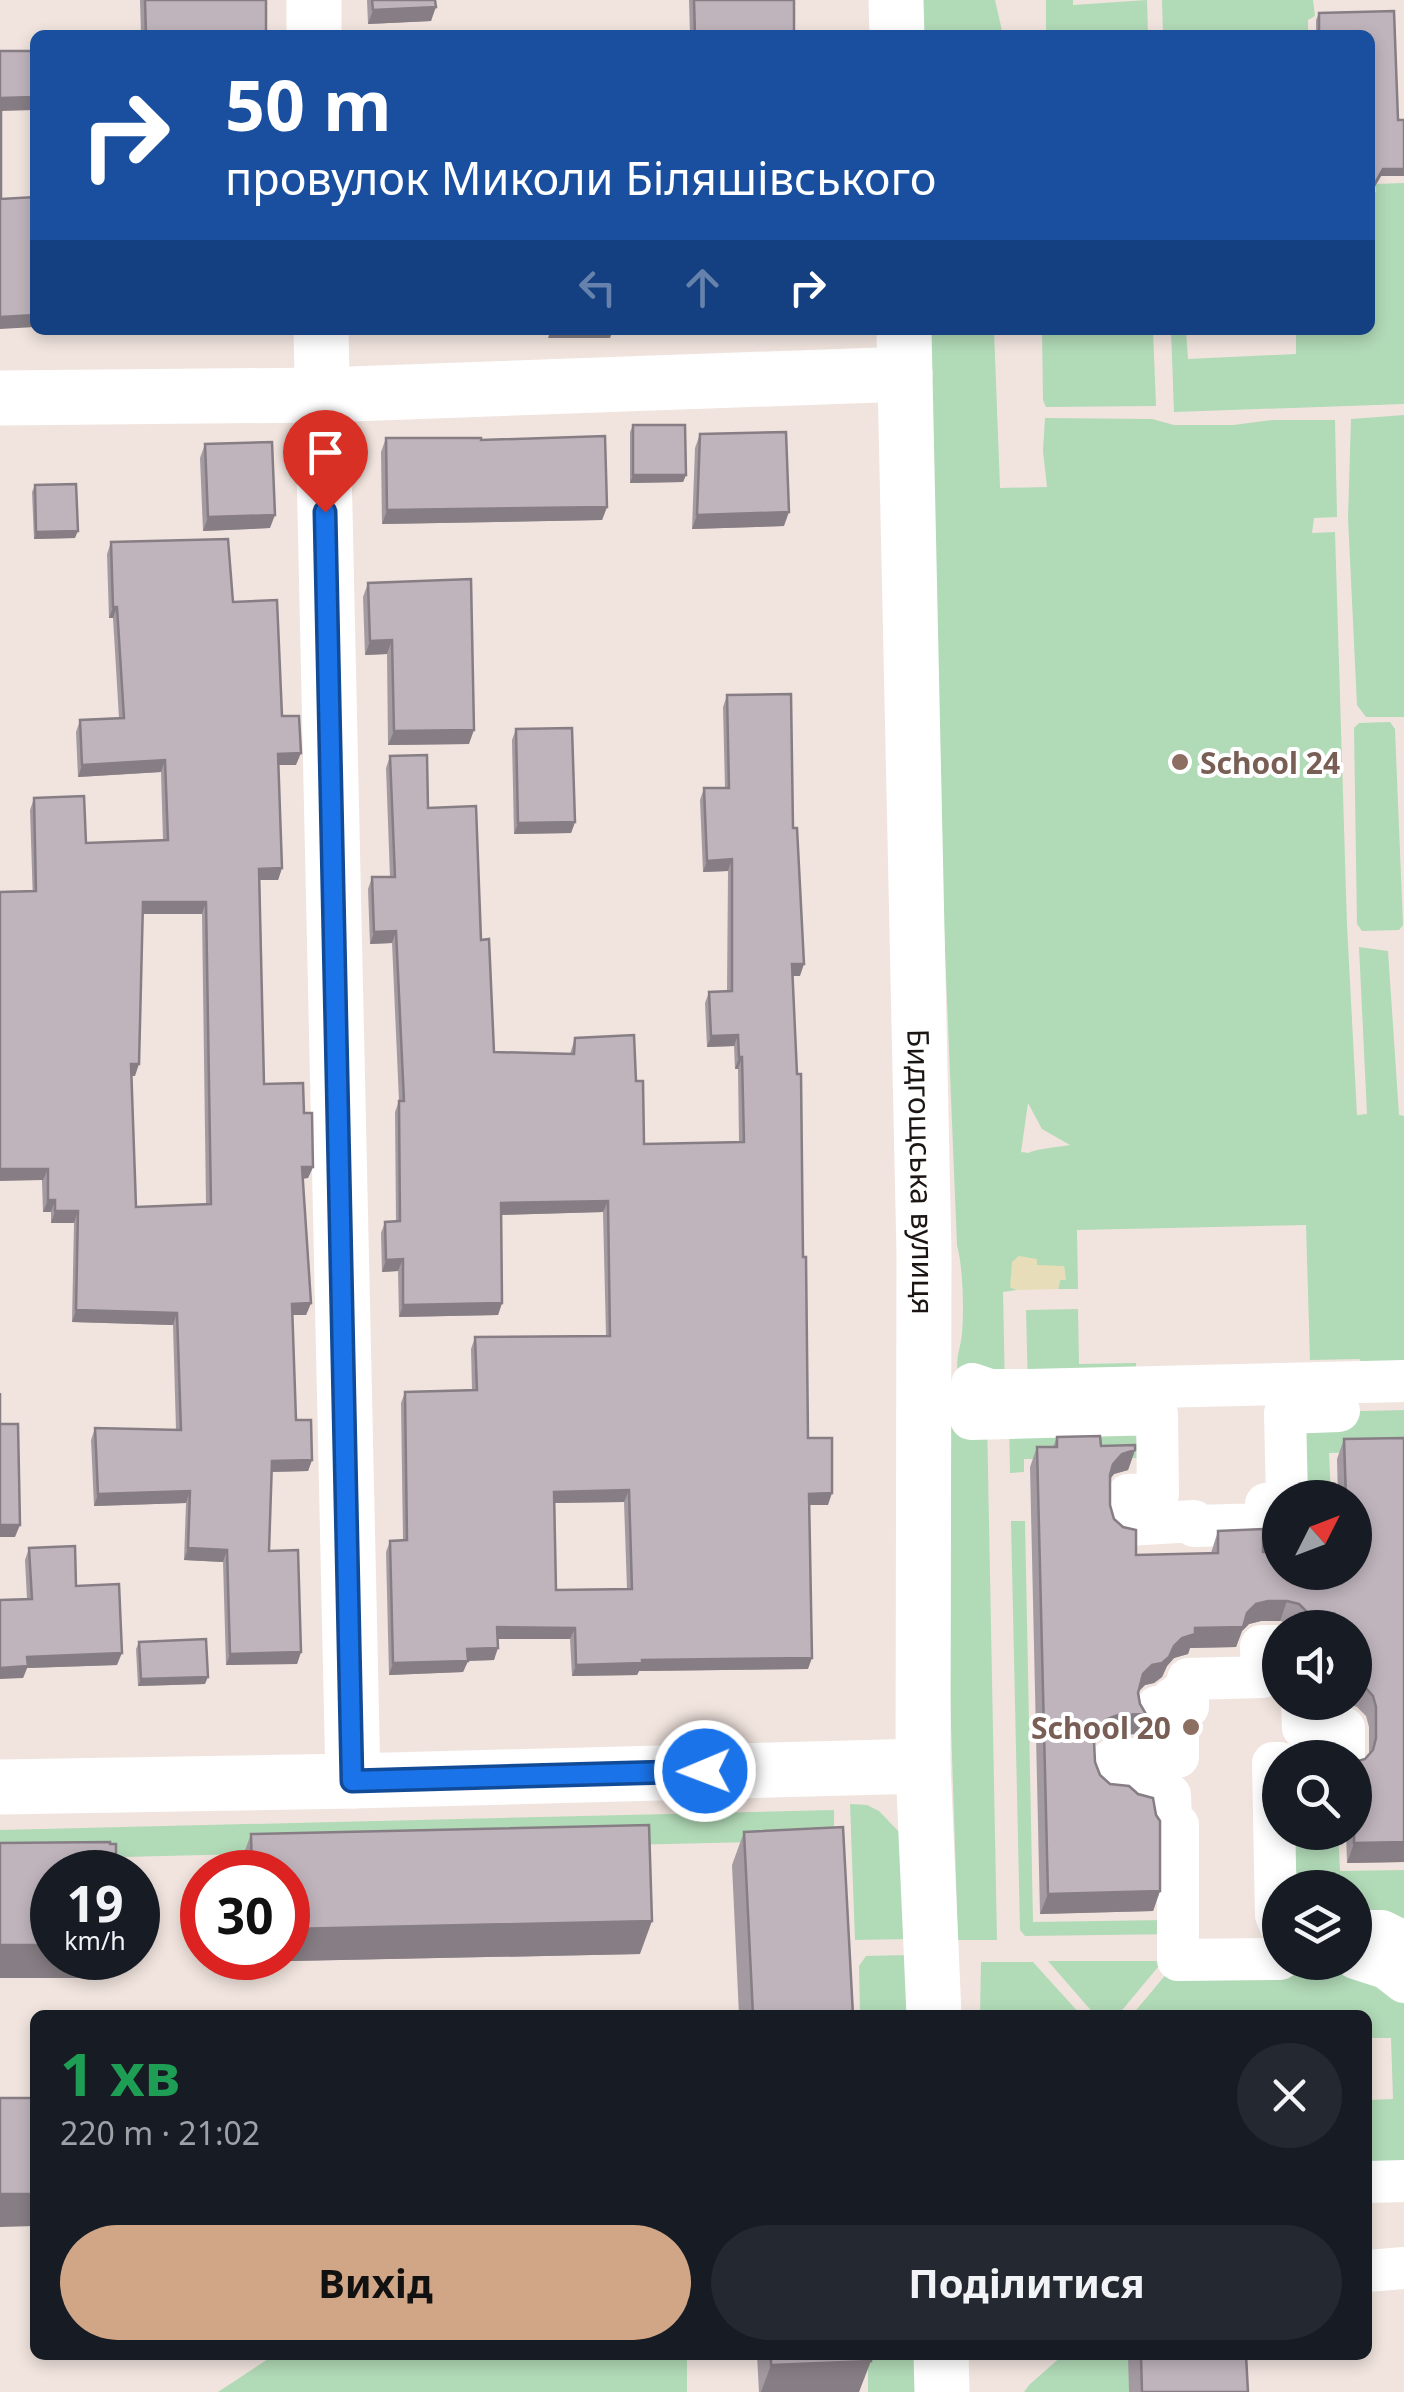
<!DOCTYPE html>
<html lang="uk">
<meta charset="utf-8">
<style>
:root{--surface:#171b24;--page:#242831;--text:#f1f3f6;--muted:#9ea1a6;--accent:#d0a687}
body{margin:0;font-family:"Noto Sans",sans-serif;background:var(--page);color:var(--text);height:100vh;display:flex;flex-direction:column;font-size:38px;white-space:nowrap}
*{box-sizing:border-box;margin:0}
p{font-size:32px;color:var(--muted)}
.icon{flex:none;width:55px;height:55px;fill:none;stroke:currentColor;stroke-width:2;stroke-linecap:round;stroke-linejoin:round}
.map{position:relative;flex:1;overflow:hidden}
.panel{position:absolute;left:30px;top:2010px;width:1342px;height:350px;display:flex;flex-direction:column;background:var(--surface);border-radius:15px;box-shadow:0 5px 15px #0003}
.panel>*{flex:none}
.banner{position:absolute;left:30px;top:30px;width:1345px;height:305px;border-radius:15px;box-shadow:0 5px 15px #0003;background:#1a4fa0;color:#fff;overflow:hidden}
.needle{width:65px;rotate:48deg}
.buttons{position:absolute;left:1262px;top:1480px;display:grid;gap:20px}
.buttons a{display:grid;place-items:center;width:110px;height:110px;border-radius:50%;background:var(--surface);box-shadow:0 5px 15px #0003;font-size:50px}
.speed{position:absolute;left:30px;top:1850px;display:flex;gap:20px;font-size:50px;font-weight:700;text-align:center}
.speed>*{display:grid;place-content:center;width:130px;height:130px;border-radius:50%;background:var(--surface);box-shadow:0 5px 15px #0003;line-height:1}
.speed small{font-size:25px;font-weight:400}
.speed .limit{border:15px solid #d22;background:#fff;color:#111}
.pin{position:absolute;display:grid;place-items:center;width:85px;height:85px;color:#fff;margin:-102px -42px;border-radius:50% 50% 50% 0;rotate:-45deg;box-shadow:0 0 10px #0007}
.pin .icon{rotate:45deg}
.me{position:absolute;width:110px;margin:-55px;rotate:269deg;stroke-linejoin:round;filter:drop-shadow(0 0 8px #0008)}
.turn{display:flex;align-items:center;gap:35px;height:210px;padding:0 30px;font-size:45px}
.turn .icon{width:130px;height:130px;stroke-width:2.5}
.turn b{display:block;font-size:70px;line-height:85px}
.lanes{display:flex;align-items:center;height:95px;padding:0 30px;background:#0003;justify-content:center;gap:50px;direction:ltr}
.lanes .off{opacity:.35}
.round{display:grid;place-items:center;flex:none;width:105px;height:105px;border-radius:52px;background:var(--page)}
.head{display:flex;align-items:center;justify-content:space-between;height:170px;padding:0 30px}
h1{font-size:60px;font-weight:700;line-height:75px;color:#1e9e55}
.button{display:flex;gap:20px;margin-top:auto;padding:20px 30px}
.button a{flex:1;height:115px;border-radius:60px;background:var(--accent);color:#111;font-size:40px;font-weight:700;line-height:115px;text-align:center}
.button a+a{background:var(--page);color:var(--text)}
.map>svg:first-child{display:block}
.green{fill:#b1dab7;fill-rule:evenodd}
.sand{fill:#e7deb9}
.lines{fill:none;stroke-linecap:round;stroke-linejoin:round}
.pedestrian{stroke:#fff;stroke-width:42}
.minor{stroke:#fff;stroke-width:55}
.wall{fill:#a49ba2;fill-rule:evenodd}
.shaded-wall{fill:#867e84}
.building{fill:#bfb4bc;stroke:#867e84;stroke-width:2.5;fill-rule:evenodd}
.route-casing{stroke:#114b97;stroke-width:25}
.route{stroke:#1a73e8;stroke-width:18}
.education-dot{fill:#8d6e63;stroke:#fff;stroke-width:4}
.labels{text-anchor:middle;dominant-baseline:central;stroke-width:8;stroke-linejoin:round;paint-order:stroke}
.education-label{font-size:30px;font-weight:bold;fill:#785e54;stroke:#fff;text-anchor:start}
.street-label{font-size:30px;fill:#1b1614;stroke:#fff}
</style>
<div class="map">
<svg width="1404" height="2392" viewBox="0 0 1404 2392">
<rect width="100%" height="100%" fill="#f1e4de"/>
<g class="green">
<polygon points="921,0 995,0 1003,35 922,35"/>
<polygon points="1046,0 1073,0 1073,5 1147,0 1148,35 1046,35"/>
<polygon points="1162,0 1313,0 1315,16 1308,20 1308,35 1163,35"/>
<polygon points="1404,183 1404,404 1174,412 1171,330 1186,330 1188,359 1296,354 1296,330 1370,330 1370,215 1373,214 1373,193 1376,192 1375,184"/>
<path d="M928 330H994L1000 488 1047 487 1043 451 1045 418 1152 419 1174 425H1233L1272 420H1335L1337 517 1314 518 1312 533 1335 532 1347 925 1357 1115 1367 1114 1359 947 1388 951 1399 1115 1404 1116V1381L1362 1382 1360 1359 1310 1360 1306 1225 1077 1230 1078 1289H1058L1060 1280H1065L1064 1266 1010 1287 1017 1290 1003 1292 1005 1390 958 1373C955 1358 961 1348 962 1333 964 1310 963 1267 957 1245L938 779ZM1028 1103 1042 1129 1070 1145C1060 1147 1034 1149 1029 1153L1021 1152Z"/>
<polygon points="1042,330 1153,330 1156,406 1046,407 1043,400"/>
<polygon points="1404,415 1404,717 1366,717 1357,705 1348,518 1351,419"/>
<polygon points="1390,722 1395,729 1403,925 1399,930 1362,931 1357,924 1354,728 1359,723"/>
<polygon points="1078,1309 1079,1364 1136,1363 1136,1388 1028,1390 1026,1310"/>
<polygon points="1404,1410 1404,1451 1329,1453 1331,1497 1287,1497 1285,1413"/>
<polygon points="1157,1414 1145,1458 1024,1459 1024,1472 1010,1473 1009,1417"/>
<polygon points="987,1418 997,1940 958,1940 950,1694 950,1428 954,1424"/>
<polygon points="1011,1521 1025,1521 1033,1922 1165,1920 1179,1934 1025,1936 1020,1930"/>
<polygon points="850,1804 867,1805 879,1811 901,1834 909,1939 855,1940"/>
<polygon points="834,1810 834,1840 0,1860 0,1830"/>
<polygon points="1280,1832 1338,1833 1340,1871 1404,1870 1404,1942 1355,1931 1355,1888 1280,1888"/>
<polygon points="909,1955 911,2015 860,2015 859,1966 866,1956"/>
<polygon points="1178,1960 1355,1962 1404,1982 1404,2181 1368,2182 1368,2100 1393,2099 1391,2038 1368,2038 1368,2015 1132,2015"/>
<polygon points="1048,1961 1163,1961 1118,2015 1095,2015"/>
<polygon points="981,1962 1033,1962 1081,2015 980,2015"/>
<polygon points="274,2355 687,2355 687,2392 218,2392"/>
<rect x="868" y="2355" width="51" height="37"/>
<polygon points="1063,2355 1129,2355 1130,2392 1024,2392 1029,2385"/>
</g>
<polygon class="sand" points="1019,1256 1037,1259 1037,1265 1064,1266 1066,1280 1060,1280 1058,1289 1017,1290 1010,1287 1012,1262"/>
<g class="lines">
<g class="pedestrian">
<polyline points="1287,1498 1285,1413 1339,1411"/>
<polyline points="1280,1503 1266,1504 1266,1524 1194,1526 1194,1521 1128,1525 1128,1495 1158,1494 1157,1414 971,1419 972,1384 990,1390 1028,1390 1404,1381"/>
<polyline points="1280,1646 1261,1646 1262,1677 1188,1679 1188,1692 1181,1692 1181,1697 1188,1697 1188,1707 1178,1707 1178,1699 1172,1699 1173,1707 1157,1707 1156,1715 1178,1716 1178,1757 1112,1760 1113,1781 1143,1780 1143,1793 1170,1795 1171,1824 1178,1825 1178,1960 1280,1959"/>
<polyline points="1302,1702 1303,1728 1344,1728 1344,1758"/>
<polyline points="1280,1763 1273,1763 1276,1915 1280,1925"/>
<polyline points="1355,1931 1382,1931 1404,1942"/>
<polyline points="1355,1958 1386,1968 1404,1982"/>
<polyline points="1368,2182 1404,2181"/>
<polyline points="1368,2271 1404,2268"/>
</g>
<g class="minor">
<polyline points="314,0 314,35"/>
<polyline points="896,0 897,35"/>
<polyline points="321,330 353,1781"/>
<path id="s1" d="M904 330 924 1254 923 1766 934 2015"/>
<polyline points="0,398 323,395 905,374"/>
<polyline points="0,1787 353,1781 923,1766"/>
<polyline points="941,2355 942,2392"/>
</g>
</g>
<g class="wall">
<polygon points="140,0 266,0 266,35 141,35"/>
<polygon points="367,0 435,0 431,21 368,24"/>
<polygon points="689,0 794,0 794,35 690,35"/>
<polygon points="1394,11 1398,120 1404,120 1404,176 1381,176 1370,195 1370,35 1316,35 1316,20 1319,13"/>
<polygon points="633,425 686,475 683,482 630,483 630,432"/>
<polygon points="700,434 784,526 692,529 695,448"/>
<polygon points="386,438 481,440 607,507 602,520 382,524 381,452"/>
<polygon points="205,444 270,528 203,531 200,458"/>
<polygon points="35,485 75,538 34,539 32,492"/>
<path d="M111 542 233 602 282 716 296 765H278L282 868 278 880H260L264 1084 304 1113 313 1167 308 1178 302 1179 311 1303 306 1315H292L296 1420 312 1460 308 1471 271 1472 269 1551 301 1652 297 1664 226 1665 223 1562 184 1560 186 1503 94 1506 91 1440 95 1428 176 1430 173 1325 72 1322 74 1223H51V1212H43L30 810 34 798 86 843 163 840 161 772 78 777 76 732 80 720 119 718 113 618H109L107 554ZM143 914H202L206 1204 136 1207 132 1076H135Z"/>
<polygon points="368,583 469,744 388,745 387,654 365,655 363,597"/>
<path d="M727 695 793 828 800 976H792L808 1438 828 1505H810L808 1669 639 1671 637 1675 572 1676 570 1639H498L494 1660 468 1661 463 1672 389 1675 386 1552 390 1541 403 1540 401 1403 405 1392 472 1390 471 1349 475 1337 606 1336 603 1212 501 1215 502 1303 498 1315 399 1317 398 1271 382 1272 381 1233 385 1222 396 1221 395 1112 399 1101 392 943 370 944 368 889 372 877H390L386 768 390 756 428 808 481 940 494 1052 570 1054 575 1038 636 1081 644 1144 739 1142 738 1069H735L734 1046 707 1047 705 1003 709 992 727 991 728 871 703 872 700 800 704 788H725L723 707ZM624 1502 627 1589 556 1590 555 1503Z"/>
<polygon points="516,729 575,822 571,833 514,834 512,740"/>
<polygon points="1100,1436 1101,1446 1135,1445 1135,1450 1128,1470 1114,1474 1110,1479 1110,1505 1114,1519 1123,1527 1136,1530 1136,1555 1211,1553 1218,1531 1263,1529 1263,1552 1280,1552 1280,1572 1355,1572 1355,1498 1338,1498 1337,1459 1344,1439 1404,1438 1404,1862 1347,1863 1346,1832 1355,1832 1355,1762 1365,1759 1369,1754 1369,1727 1366,1716 1357,1707 1345,1703 1327,1702 1355,1702 1355,1628 1295,1628 1292,1624 1280,1621 1261,1621 1249,1624 1242,1631 1236,1647 1190,1648 1188,1654 1174,1658 1167,1666 1162,1677 1154,1683 1145,1685 1139,1691 1140,1704 1146,1714 1139,1734 1111,1735 1099,1739 1094,1744 1095,1762 1100,1775 1110,1784 1129,1786 1138,1794 1153,1798 1156,1815 1160,1821 1160,1891 1153,1911 1040,1914 1030,1467 1037,1447 1053,1447 1057,1437"/>
<polygon points="29,1548 76,1586 117,1665 27,1668 23,1678 27,1599 25,1560"/>
<polygon points="139,1642 205,1684 138,1686 136,1649"/>
<polygon points="744,1832 853,2015 739,2015 732,1865"/>
<polygon points="251,1834 640,1954 242,1962 242,1958 288,1958 288,1872 239,1872 239,1867"/>
<polygon points="757,2355 870,2355 859,2392 759,2392"/>
<polygon points="1128,2355 1246,2355 1248,2392 1129,2392"/>
</g>
<g class="shaded-wall">
<polygon points="436,7 431,21 368,24 373,10"/>
<polygon points="35,97 35,110 0,111 1,98"/>
<polygon points="1383,169 1404,169 1404,176 1381,176 1370,195"/>
<polygon points="35,315 35,327 0,329 0,317"/>
<polygon points="551,330 613,330 610,338 548,338"/>
<polygon points="633,475 686,475 683,482 630,483"/>
<polygon points="607,507 602,520 382,524 387,510"/>
<polygon points="789,512 784,526 692,529 697,515"/>
<polygon points="275,515 270,528 203,531 208,517"/>
<polygon points="78,531 75,538 34,539 36,532"/>
<polygon points="113,607 117,607 113,618 109,618"/>
<polygon points="392,640 387,654 365,655 370,641"/>
<polygon points="474,730 469,744 388,745 394,731"/>
<polygon points="301,753 296,765 273,765 278,754"/>
<polygon points="165,760 161,772 78,777 82,765"/>
<polygon points="575,822 571,833 514,834 518,823"/>
<polygon points="732,859 728,871 703,872 707,861"/>
<polygon points="282,868 278,880 255,880 259,869"/>
<polygon points="143,902 206,902 202,914 139,914"/>
<polygon points="396,931 392,943 370,944 374,932"/>
<polygon points="792,964 804,964 800,976 788,976"/>
<polygon points="738,1035 734,1046 707,1047 711,1036"/>
<polygon points="739,1057 742,1057 738,1069 735,1069"/>
<polygon points="131,1064 139,1064 135,1076 127,1076"/>
<polygon points="302,1167 313,1167 308,1178 297,1179"/>
<polygon points="0,1169 48,1169 43,1180 0,1181"/>
<polygon points="48,1200 55,1200 51,1212 43,1212"/>
<polygon points="608,1201 603,1212 497,1215 501,1203"/>
<polygon points="55,1211 78,1211 74,1223 51,1223"/>
<polygon points="403,1259 398,1271 382,1272 386,1260"/>
<polygon points="311,1303 306,1315 288,1315 292,1304"/>
<polygon points="502,1303 498,1315 399,1317 403,1305"/>
<polygon points="76,1310 177,1313 173,1325 72,1322"/>
<polygon points="1135,1450 1128,1470 1114,1474 1106,1484 1113,1464 1122,1454"/>
<polygon points="312,1460 308,1471 267,1472 272,1461"/>
<polygon points="629,1490 624,1502 550,1503 554,1492"/>
<polygon points="190,1491 186,1503 94,1506 98,1494"/>
<polygon points="832,1493 828,1505 805,1505 809,1494"/>
<polygon points="0,1525 20,1525 15,1537 0,1537"/>
<polygon points="188,1548 227,1550 223,1562 184,1560"/>
<polygon points="1268,1601 1287,1601 1280,1621 1261,1621 1249,1624 1242,1631 1236,1647 1190,1648 1188,1654 1174,1658 1167,1666 1162,1677 1154,1683 1145,1685 1136,1694 1143,1674 1195,1628 1247,1613 1256,1604"/>
<polygon points="497,1627 575,1628 570,1639 493,1639"/>
<polygon points="498,1648 494,1660 463,1661 467,1649"/>
<polygon points="301,1652 297,1664 226,1665 230,1654"/>
<polygon points="122,1653 117,1665 27,1668 23,1678 0,1679 0,1668 27,1657"/>
<polygon points="812,1658 808,1669 639,1671 637,1675 572,1676 576,1665 642,1660"/>
<polygon points="468,1661 463,1672 389,1675 393,1663"/>
<polygon points="208,1677 205,1684 138,1686 141,1679"/>
<polygon points="1146,1714 1139,1734 1111,1735 1099,1739 1089,1749 1097,1730 1107,1719 1118,1715"/>
<polygon points="1404,1842 1404,1862 1347,1863 1354,1843"/>
<polygon points="1160,1891 1153,1911 1040,1914 1048,1894"/>
<polygon points="652,1921 640,1954 242,1962 244,1958 288,1958 288,1929"/>
<polygon points="0,1945 52,1945 52,1958 111,1958 106,1973 102,1973 100,1978 0,1978"/>
<polygon points="0,2194 35,2194 35,2226 0,2227"/>
<polygon points="871,2361 859,2392 761,2392 771,2365"/>
</g>
<g class="building">
<polygon points="145,0 266,0 266,35 146,35"/>
<polygon points="372,0 435,0 436,7 373,10"/>
<polygon points="694,0 794,0 794,35 695,35"/>
<polygon points="1394,11 1398,120 1404,120 1404,169 1383,169 1370,192 1370,35 1319,35 1319,13"/>
<polygon points="0,51 35,51 35,97 1,98 1,199 35,197 35,315 0,317"/>
<polygon points="633,425 685,425 686,475 633,475"/>
<polygon points="786,432 789,512 697,515 700,434"/>
<polygon points="605,436 607,507 387,510 386,438 481,438 481,440"/>
<polygon points="272,442 275,515 208,517 205,444"/>
<polygon points="76,484 78,531 36,532 35,485"/>
<path d="M228 539 233 602 277 600 282 716H299L301 753 278 754 282 868 259 869 264 1084 303 1083 304 1113H312L313 1167H302L311 1303 292 1304 296 1420H311L312 1460 272 1461 269 1551 298 1550 301 1652 230 1654 227 1550 188 1548 190 1491 98 1494 95 1428 181 1430 177 1313 76 1310 78 1211H55V1200H48V1169H0V892L36 891 34 798 84 796 86 843 168 840 165 760 82 765 80 720 124 718 117 607H113L111 542ZM143 902H206L211 1204 136 1207 131 1064H139Z"/>
<polygon points="471,579 474,730 394,731 392,640 370,641 368,583"/>
<path d="M791 694 793 828H797L804 964H792L797 1074H801L803 1257H806L808 1438H832V1493L809 1494 812 1658 642 1660V1663L576 1665 575 1628 497 1627 498 1648 467 1649 468 1661 393 1663 390 1541 407 1540 405 1392 477 1390 475 1337 610 1336 608 1201 501 1203 502 1303 403 1305V1259L386 1260 385 1222 400 1221 399 1101H404L396 931 374 932 372 877H395L390 756 427 755 428 808 476 806 481 940 489 939 494 1052 574 1054 575 1038 634 1035 636 1081H643L644 1144 744 1142 742 1057H739L738 1035 711 1036 709 992 732 991V859L707 861 704 788H729L727 695ZM629 1490 632 1589 556 1590 554 1492Z"/>
<polygon points="572,728 575,822 518,823 516,729"/>
<polygon points="0,1393 0,1424 18,1424 20,1525 0,1525"/>
<polygon points="1100,1436 1101,1446 1135,1445 1135,1450 1122,1454 1113,1464 1110,1475 1110,1505 1114,1519 1123,1527 1136,1530 1136,1555 1218,1553 1218,1531 1263,1529 1263,1552 1280,1552 1280,1572 1355,1572 1355,1498 1346,1498 1344,1439 1404,1438 1404,1842 1354,1843 1355,1762 1365,1759 1373,1750 1376,1738 1376,1707 1373,1696 1365,1687 1355,1684 1355,1628 1312,1628 1308,1613 1299,1604 1287,1601 1268,1601 1256,1604 1247,1613 1243,1627 1195,1628 1195,1634 1182,1638 1174,1646 1169,1657 1162,1663 1152,1665 1143,1674 1138,1693 1140,1704 1146,1714 1118,1715 1107,1719 1097,1730 1094,1741 1095,1762 1100,1775 1110,1784 1129,1786 1138,1794 1153,1798 1156,1815 1160,1821 1160,1891 1048,1894 1037,1447 1057,1447 1057,1437"/>
<polygon points="75,1546 76,1586 119,1584 122,1653 27,1657 28,1666 0,1668 0,1600 32,1599 29,1548"/>
<polygon points="206,1639 208,1677 141,1679 139,1642"/>
<polygon points="649,1825 652,1921 288,1929 288,1872 252,1872 251,1834"/>
<polygon points="843,1827 853,2015 753,2015 744,1832"/>
<polygon points="110,1842 110,1844 116,1844 116,1872 52,1872 52,1945 0,1945 0,1843"/>
<rect x="0" y="2098" width="35" height="96"/>
<polygon points="771,2355 870,2355 871,2361 771,2365"/>
<polygon points="1141,2355 1246,2355 1248,2392 1142,2392"/>
</g>
<g class="lines">
<defs>
<polyline id="route" points="325,512 352,1781 705,1771"/>
</defs>
<use href="#route" class="route-casing"/>
<use href="#route" class="route"/>
</g>
<g class="education-dot">
<circle cx="1180" cy="762" r="10"/>
<circle cx="1191" cy="1727" r="10"/>
</g>
<g class="labels">
<g class="education-label">
<text x="1200" y="762">School 24</text>
<text x="1171" y="1727" text-anchor="end">School 20</text>
</g>
<g class="street-label">
<text stroke="none"><textPath href="#s1" startOffset="842">Бидгощська вулиця</textPath></text>
</g>
</g>
</svg>
<div class="buttons">
<a><svg class="needle" viewBox="-14 -14 28 28"><path d="M0-13l5 13h-10z" fill="#e53935"/><path d="M0 13l5-13h-10z" fill="#9ea1a6"/></svg></a>
<a><svg class="icon" aria-label="sound" viewBox="0 0 24 24"><path d="M4 9h4l5-4v14l-5-4H4zM17 9q2 3 0 6"/></svg></a>
<a><svg class="icon" aria-label="search" viewBox="0 0 24 24"><circle cx="10" cy="10" r="6"/><path d="M15 15l6 6"/></svg></a>
<a><svg class="icon" aria-label="layers" viewBox="0 0 24 24"><path d="M12 4l9 5-9 5-9-5zM3 14l9 5 9-5"/></svg></a>
</div>
<div class="speed"><div>19<small>km/h</small></div><div class="limit">30</div></div>
<div class="pin" style="left:325px;top:512px;background:#d93025"><svg class="icon" aria-label="arrive" viewBox="0 0 24 24"><path d="M6 21V4h12l-3 4 3 4H6"/></svg></div>
<svg class="me" style="left:705px;top:1771px" viewBox="-20 -20 40 40"><circle r="17" fill="#1a73e8" stroke="#fff" stroke-width="3"/><path d="M0-11L8 9 0 5-8 9z" fill="#fff"/></svg>
<div class="banner">
<div class="turn"><svg class="icon" aria-label="right" viewBox="0 0 24 24"><path d="M7 20v-9h11M14 6l5 5-5 5"/></svg><div><b>50 m</b>провулок Миколи Біляшівського</div></div>
<div class="lanes"><svg class="icon off" aria-label="left" viewBox="0 0 24 24"><path d="M17 20v-9H6M10 6l-5 5 5 5"/></svg><svg class="icon off" aria-label="ahead" viewBox="0 0 24 24"><path d="M12 20V5M6 11l6-6 6 6"/></svg><svg class="icon" aria-label="right" viewBox="0 0 24 24"><path d="M7 20v-9h11M14 6l5 5-5 5"/></svg></div>
</div>
<section class="panel">
<div class="head"><div><h1>1 хв</h1><p>220 m · 21:02</p></div><a class="round"><svg class="icon" aria-label="close" viewBox="0 0 24 24"><path d="M6 6l12 12M18 6L6 18"/></svg></a></div>
<div class="button"><a>Вихід</a><a>Поділитися</a></div>
</section>
</div>
